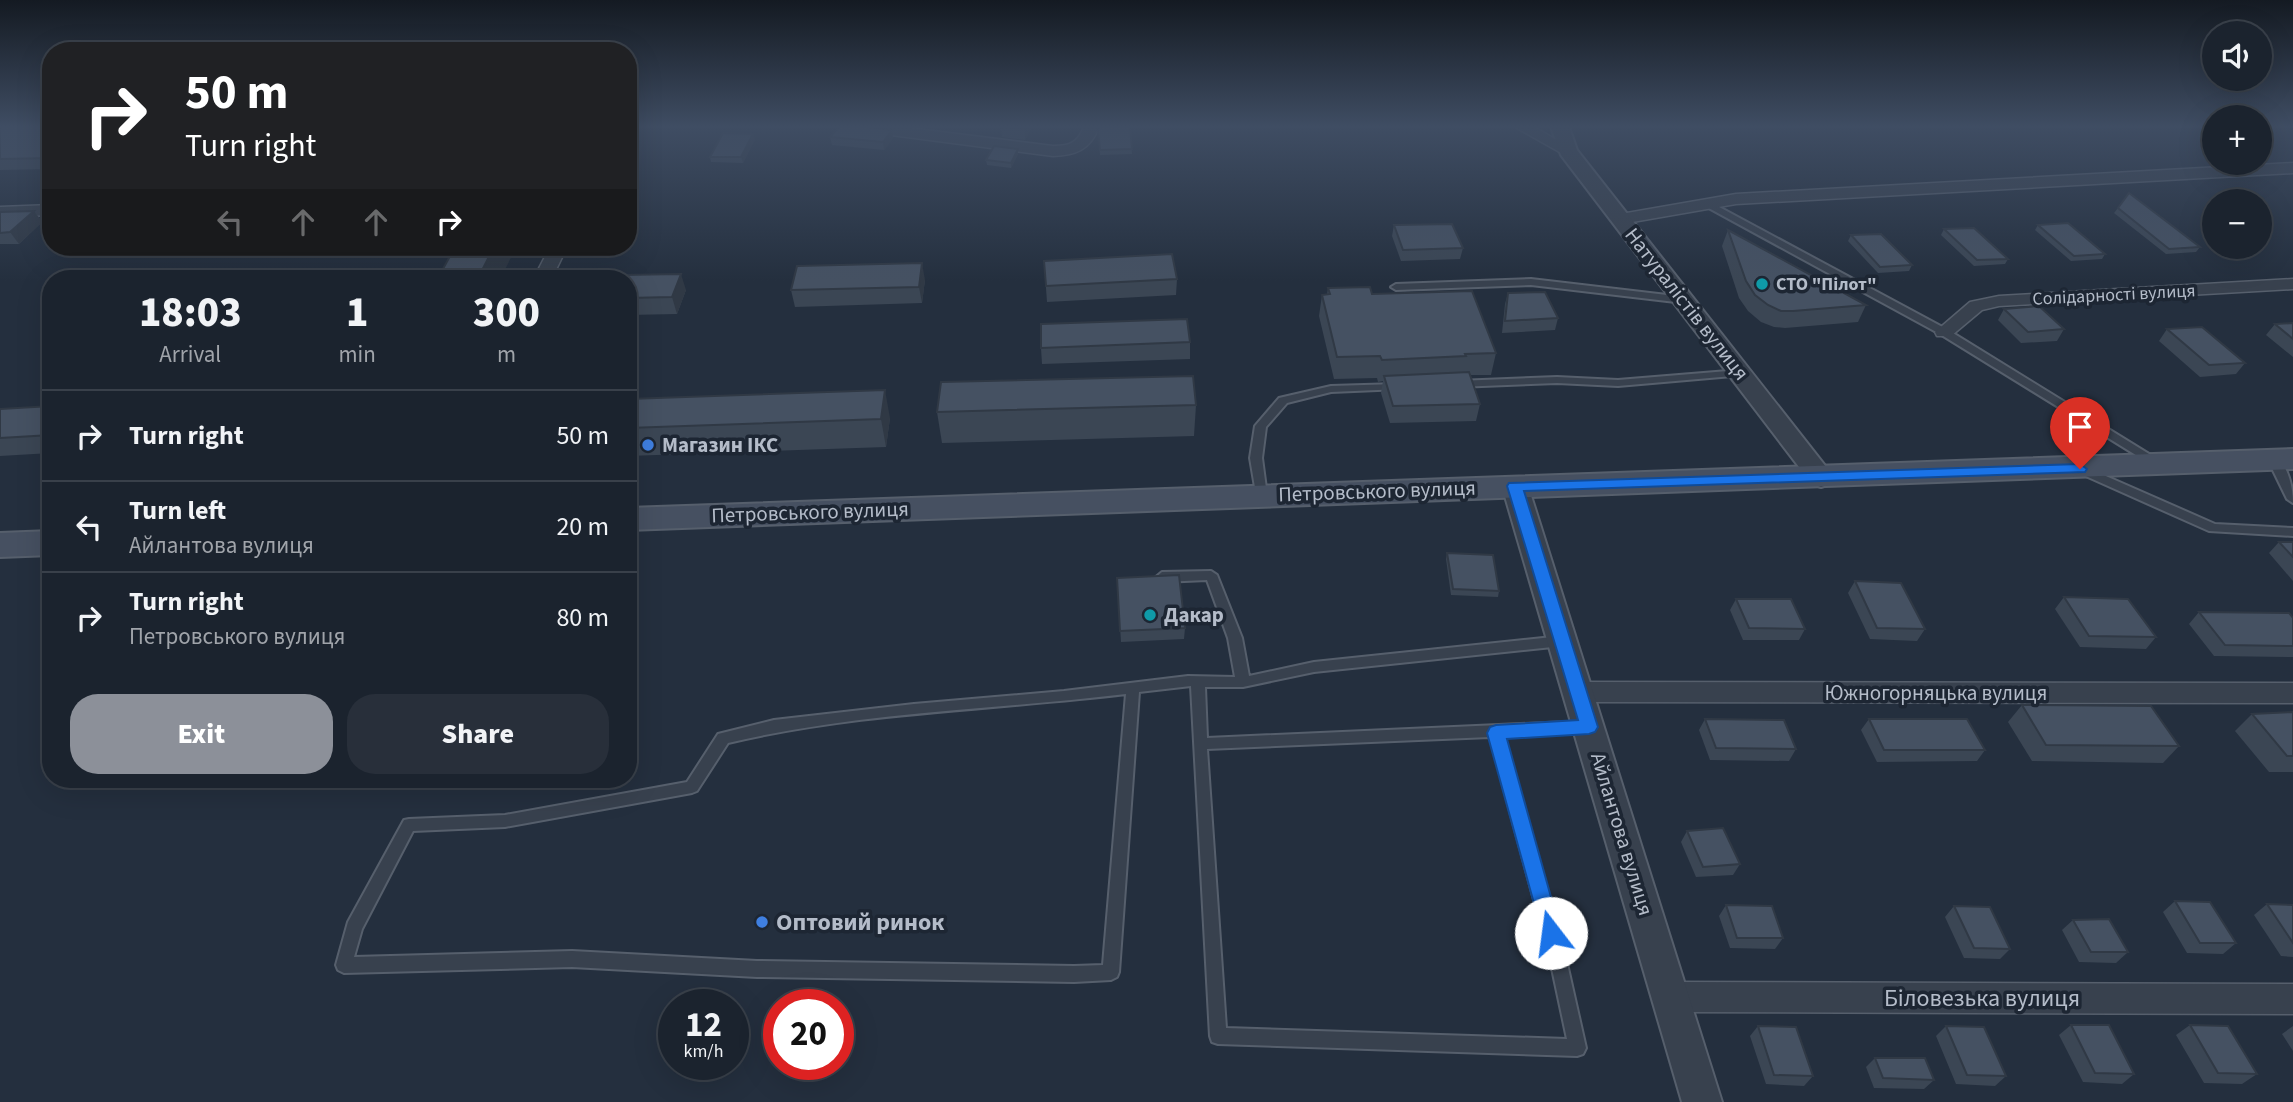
<!DOCTYPE html>
<meta charset="utf-8">
<style>
:root{--surface:#1b232e;--page:#282f3a;--text:#f1f3f6;--muted:#a0a4aa;--line:#39404a;--accent:#8c9099}
body{margin:0;font-family:"Source Sans 3",sans-serif;background:var(--page);color:var(--text);height:100vh;display:flex;flex-direction:column;font-size:26px;white-space:nowrap}
*{box-sizing:border-box;margin:0}
p{font-size:23px;color:var(--muted)}
.icon{flex:none;width:38px;height:38px;fill:none;stroke:currentColor;stroke-width:2;stroke-linecap:round;stroke-linejoin:round}
.map{position:relative;flex:1;overflow:hidden}
.details{position:absolute;left:42px;top:270px;width:595px;height:518px;display:flex;flex-direction:column;background:var(--surface);border-radius:28px;box-shadow:0 7px 28px #0002,0 0 0 2px var(--line)}
.details>*{flex:none}
.guide{position:absolute;left:42px;top:42px;width:595px;height:214px;border-radius:28px;box-shadow:0 7px 28px #0002,0 0 0 2px var(--line);background:#202124;color:#fff;overflow:hidden}
.controls{position:absolute;left:2202px;top:21px;display:grid;gap:14px}
.controls a{display:grid;place-items:center;width:70px;height:70px;border-radius:50%;background:var(--surface);box-shadow:0 7px 28px #0002,0 0 0 2px var(--line);font-size:35px}
.speed{position:absolute;left:658px;top:989px;display:flex;gap:14px;font-size:35px;font-weight:700;text-align:center}
.speed>*{display:grid;place-content:center;width:91px;height:91px;border-radius:50%;background:var(--surface);box-shadow:0 7px 28px #0002,0 0 0 2px var(--line);line-height:1}
.speed small{font-size:18px;font-weight:400}
.speed .limit{border:10px solid #d22;background:#fff;color:#111}
.pin{position:absolute;display:grid;place-items:center;width:60px;height:60px;color:#fff;margin:-72px -30px;border-radius:50% 50% 50% 0;rotate:-45deg;box-shadow:0 0 7px #0007}
.pin .icon{rotate:45deg}
.me{position:absolute;width:77px;margin:-38px;rotate:345deg;stroke-linejoin:round;filter:drop-shadow(0 0 5px #0008)}
.turn{display:flex;align-items:center;gap:24px;height:147px;padding:0 28px;font-size:32px}
.turn .icon{width:91px;height:91px;stroke-width:2.5}
.turn b{display:block;font-size:49px;line-height:60px}
.lanes{display:flex;align-items:center;height:66px;padding:0 28px;background:#0003;justify-content:center;gap:35px;direction:ltr}
.lanes .off{opacity:.35}
.eta{display:flex;justify-content:space-evenly;align-items:center;height:119px;text-align:center}
.eta b{font-size:42px;font-weight:800;line-height:49px}
.button{display:flex;gap:14px;margin-top:auto;padding:14px 28px}
.button a{flex:1;height:80px;border-radius:28px;background:var(--accent);color:#fff;font-size:28px;font-weight:800;line-height:80px;text-align:center}
.button a+a{background:var(--page);color:var(--text)}
ul{padding:0;list-style:none}
li{display:flex;align-items:center;gap:21px;height:91px;padding:0 28px;border-top:2px solid var(--line)}
li div{flex:1}
li b{display:block;font-size:26px}
li em{font-style:normal}
.map>svg:first-child{display:block}
.lines{fill:none;stroke-linecap:round;stroke-linejoin:round}
.service-casing{stroke:#565f6c;stroke-width:4}
.minor-casing{stroke:#565f6c;stroke-width:3}
.tertiary-casing{stroke:#565f6c;stroke-width:4}
.secondary-casing{stroke:#565f6c;stroke-width:4}
.service{fill:#38414e;fill-rule:evenodd}
.minor{fill:#38414e;fill-rule:evenodd}
.tertiary{fill:#38414e;fill-rule:evenodd}
.secondary{fill:#465061;fill-rule:evenodd}
.wall{fill:#3b4654}
.shaded-wall{fill:#303945}
.building{fill:#455162;stroke:#303945;stroke-width:2}
.route{fill:#1a73e8;stroke:#114b97;stroke-width:2}
.culture-dot{fill:#0f9aa8;stroke:#1d2633;stroke-width:2.5}
.shop-dot{fill:#3f7fe0;stroke:#1d2633;stroke-width:2.5}
.labels{text-anchor:middle;dominant-baseline:central;stroke-width:7;stroke-linejoin:round;paint-order:stroke}
.far-poi-label{font-size:18px;font-weight:bold;fill:#b4bcc9;stroke:#1d2633;text-anchor:start}
.far-street-label{font-size:18px;fill:#b4bcc9;stroke:#1d2633}
.street-label{font-size:21px;fill:#b4bcc9;stroke:#1d2633}
.poi-label{font-size:21px;font-weight:bold;fill:#b4bcc9;stroke:#1d2633;text-anchor:start}
.near-poi-label{font-size:24px;font-weight:bold;fill:#b4bcc9;stroke:#1d2633;text-anchor:start}
.near-street-label{font-size:24px;fill:#b4bcc9;stroke:#1d2633}
</style>
<div class="map">
<svg width="2293" height="1102" viewBox="0 0 2293 1102">
<rect width="100%" height="100%" fill="#242f3e"/>
<g class="lines">
<defs>
<g id="service">
<polygon points="1708,201 1948,330 2162,462 2156,466 2152,465 1940,334 1705,206 1705,202"/>
<polygon points="1531,279 1684,297 1689,300 1684,303 1531,285 1396,290 1391,287 1396,284"/>
<polygon points="1740,370 1745,373 1744,375 1618,386 1557,383 1457,387 1452,384 1457,381 1557,377 1618,380"/>
<polygon points="1397,384 1401,385 1402,387 1401,389 1331,392 1287,403 1266,427 1262,458 1267,496 1265,499 1257,499 1250,458 1255,426 1279,398 1331,386"/>
<path d="M2274 456C2288 464 2293 488 2293 503L2287 499 2268 460Z"/>
<polygon points="2083,466 2215,524 2293,528 2293,536 2209,531 2079,473 2077,470"/>
<path d="M1211 571 1217 575 1242 638 1249 676 1314 662 1562 636 1567 637 1569 641 1567 645 1562 646 1314 672 1243 687H1205L1207 738 1589 721 1594 723 1596 727 1594 731 1589 733 1504 736 1566 959 1586 1048 1583 1054 1577 1056 1218 1044 1212 1042 1210 1036 1191 686 1139 692 1119 972 1117 977 1111 980 1074 982 757 977 572 967 344 973 338 970 336 965 348 922 404 820 409 819 505 815 687 782 718 734 774 720 914 704 1064 691 1188 676 1235 677 1228 638 1207 580 1162 582 1156 577 1162 572ZM1126 694 1103 965 1074 966 757 961 572 951 354 957 362 929 413 831 505 827 692 793 697 791 728 743C858 712 993 710 1126 694ZM1490 737 1550 959 1567 1039 1226 1028 1207 749Z"/>
</g>
<g id="minor">
<polygon points="628,127 638,127 628,133"/>
<path d="M860 127H901L1053 146C1070 146 1077 143 1084 127H1099C1090 150 1076 155 1053 156L868 132Z"/>
<polygon points="1515,127 1534,127 1576,151 1568,156 1563,154"/>
<polygon points="2293,163 2293,173 1736,204 1621,224 1613,219 1621,214 1736,194"/>
<polygon points="51,205 51,215 0,217 0,207"/>
<polygon points="550,247 567,247 552,278 534,278"/>
<polygon points="2293,279 2293,289 1999,306 1982,310 1951,336 1937,336 1935,332 1970,302 1999,296"/>
<polygon points="1578,682 2293,683 2293,703 1578,702 1569,699 1565,692 1569,685"/>
<polygon points="1672,982 2293,984 2293,1014 1672,1012 1661,1007 1657,997 1661,987"/>
</g>
<g id="tertiary">
<polygon points="1551,127 1569,127 1577,150 1830,472 1834,478 1830,484 1821,487 1812,484 1561,155"/>
<polygon points="1515,477 1524,480 1528,486 1722,1102 1682,1102 1502,486 1506,480"/>
</g>
<g id="secondary">
<polygon points="2293,449 2293,469 628,530 628,508"/>
<polygon points="51,531 51,555 0,557 0,533"/>
</g>
</defs>
<use href="#service" class="service-casing"/>
<use href="#minor" class="minor-casing"/>
<use href="#tertiary" class="tertiary-casing"/>
<use href="#secondary" class="secondary-casing"/>
<use href="#service" class="service"/>
<use href="#minor" class="minor"/>
<use href="#tertiary" class="tertiary"/>
<use href="#secondary" class="secondary"/>
</g>
<g class="wall">
<polygon points="0,127 51,127 51,169 0,170"/>
<polygon points="1001,127 1032,127 1025,140 1002,137"/>
<polygon points="1130,127 1132,154 1100,155 1098,129"/>
<polygon points="830,137 893,138 884,150 832,145"/>
<polygon points="755,139 743,163 711,162 710,157"/>
<polygon points="1018,149 1018,154 1011,168 987,165 986,160"/>
<polygon points="2118,208 2200,247 2196,252 2166,254 2114,213"/>
<polygon points="34,211 42,222 19,244 0,244 0,212"/>
<polygon points="1394,225 1463,248 1460,259 1401,261 1392,236"/>
<polygon points="2038,225 2105,254 2102,259 2071,261 2035,230"/>
<polygon points="1944,229 2008,259 2005,264 1974,266 1941,235"/>
<polygon points="1728,230 1866,305 1858,322 1785,328 1774,327 1761,322 1748,311 1739,298 1722,246"/>
<polygon points="1851,235 1912,265 1909,271 1878,273 1848,241"/>
<polygon points="1044,261 1177,279 1176,295 1047,302"/>
<polygon points="628,278 686,290 677,314 628,315"/>
<polygon points="925,280 922,303 795,307 791,290"/>
<polygon points="1328,288 1372,294 1496,353 1491,375 1470,375 1480,404 1476,421 1390,423 1381,393 1383,381 1378,382 1377,378 1334,379 1319,316 1322,295 1327,295"/>
<polygon points="1508,293 1558,318 1555,330 1502,333 1505,304"/>
<polygon points="2004,309 2064,329 2057,341 2021,343 1998,320"/>
<polygon points="2293,323 2293,357 2266,335 2275,324"/>
<polygon points="2167,329 2245,363 2236,374 2200,377 2159,341"/>
<polygon points="1190,342 1190,359 1042,364 1041,348"/>
<polygon points="628,399 890,418 886,447 628,456"/>
<polygon points="1196,405 1194,436 942,443 937,412"/>
<polygon points="51,406 51,453 0,456 0,409"/>
<polygon points="2279,542 2293,542 2293,581 2269,553"/>
<polygon points="1447,553 1499,591 1498,597 1451,595 1446,559"/>
<polygon points="1117,578 1185,628 1184,639 1121,642"/>
<polygon points="1855,581 1925,629 1917,641 1870,639 1848,593"/>
<polygon points="2064,597 2156,637 2146,649 2080,647 2055,609"/>
<polygon points="1736,599 1805,629 1799,640 1743,640 1730,610"/>
<polygon points="2199,612 2293,618 2293,657 2214,656 2189,624"/>
<polygon points="2022,705 2179,746 2163,763 2032,761 2008,722"/>
<polygon points="2293,712 2293,772 2269,772 2235,731 2252,714"/>
<polygon points="1705,719 1796,749 1789,761 1710,760 1699,730"/>
<polygon points="1869,719 1985,750 1977,761 1877,762 1861,730"/>
<polygon points="1687,831 1740,864 1733,875 1696,877 1681,842"/>
<polygon points="2175,901 2236,943 2223,954 2187,953 2163,912"/>
<polygon points="2267,904 2293,905 2293,957 2281,956 2254,915"/>
<polygon points="1726,905 1783,938 1775,949 1730,948 1719,916"/>
<polygon points="1954,906 2010,949 2000,959 1964,958 1945,917"/>
<polygon points="2073,920 2128,952 2116,963 2079,962 2062,930"/>
<polygon points="2071,1025 2134,1074 2122,1084 2083,1082 2059,1035"/>
<polygon points="2190,1025 2257,1074 2242,1084 2204,1083 2176,1035"/>
<polygon points="1758,1026 1813,1076 1804,1086 1766,1084 1750,1036"/>
<polygon points="1946,1026 2006,1076 1995,1086 1956,1084 1936,1036"/>
<polygon points="2293,1026 2293,1051 2282,1034"/>
<polygon points="1875,1058 1934,1080 1924,1089 1874,1088 1866,1067"/>
</g>
<g class="shaded-wall">
<polygon points="1026,127 1032,127 1025,140 1025,129"/>
<polygon points="892,130 893,138 884,150 883,142"/>
<polygon points="753,134 755,139 743,163 741,157"/>
<polygon points="1018,149 1018,154 1011,168 1011,163"/>
<polygon points="34,211 42,222 19,244 10,232"/>
<polygon points="494,247 516,247 501,278 478,278"/>
<polygon points="922,263 925,280 922,303 919,287"/>
<polygon points="681,274 686,290 677,314 672,297"/>
<polygon points="885,390 890,418 886,447 881,419"/>
</g>
<g class="building">
<polygon points="0,127 51,127 51,158 0,159"/>
<polygon points="839,127 867,127 892,130 883,142 830,137"/>
<polygon points="1002,127 1026,127 1025,129"/>
<polygon points="1099,127 1130,127 1132,149 1100,150 1098,129"/>
<polygon points="723,133 753,134 741,157 710,157"/>
<polygon points="994,146 1018,149 1011,163 986,160"/>
<polygon points="2129,193 2200,247 2169,249 2118,208"/>
<polygon points="34,211 10,232 0,233 0,212"/>
<polygon points="2068,223 2105,254 2074,256 2038,225"/>
<polygon points="1452,224 1463,248 1403,250 1394,225"/>
<polygon points="1974,228 2008,259 1977,260 1944,229"/>
<polygon points="1728,230 1866,305 1793,311 1781,311 1768,305 1755,295 1746,281"/>
<polygon points="1881,234 1912,265 1880,267 1851,235"/>
<polygon points="455,247 494,247 478,278 438,278"/>
<polygon points="1172,254 1177,279 1046,286 1044,261"/>
<polygon points="922,263 919,287 791,290 797,266"/>
<polygon points="681,274 672,297 628,298 628,278 555,278 557,276"/>
<polygon points="1370,287 1372,294 1472,291 1496,353 1465,354 1466,356 1382,360 1380,356 1337,357 1322,295 1330,294 1328,288"/>
<polygon points="1545,292 1558,318 1505,321 1508,293"/>
<polygon points="2039,306 2064,329 2028,332 2004,309"/>
<polygon points="1187,319 1190,342 1041,348 1041,324"/>
<polygon points="2293,323 2293,339 2275,324"/>
<polygon points="2202,327 2245,363 2209,365 2167,329"/>
<polygon points="1469,372 1480,404 1393,406 1384,376"/>
<polygon points="1193,376 1196,405 937,412 941,382"/>
<polygon points="885,390 881,419 628,428 628,399"/>
<polygon points="51,406 51,435 0,438 0,409"/>
<polygon points="2279,542 2293,542 2293,557"/>
<polygon points="1447,553 1493,555 1499,591 1453,589"/>
<polygon points="1179,575 1185,628 1120,631 1117,578"/>
<polygon points="1855,581 1901,583 1925,629 1877,628"/>
<polygon points="2064,597 2128,599 2156,637 2089,636"/>
<polygon points="1736,599 1791,599 1805,629 1749,628"/>
<polygon points="2199,612 2289,613 2293,618 2293,646 2225,645"/>
<polygon points="2022,705 2151,706 2179,746 2046,745"/>
<polygon points="2293,712 2293,756 2287,756 2252,714"/>
<polygon points="1705,719 1784,720 1796,749 1716,748"/>
<polygon points="1869,719 1967,719 1985,750 1884,750"/>
<polygon points="1723,828 1740,864 1703,867 1687,831"/>
<polygon points="2175,901 2210,902 2236,943 2200,943"/>
<polygon points="2267,904 2293,905 2293,943"/>
<polygon points="1726,905 1772,906 1783,938 1737,938"/>
<polygon points="1954,906 1990,907 2010,949 1974,948"/>
<polygon points="2109,919 2128,952 2091,952 2073,920"/>
<polygon points="2071,1025 2109,1025 2134,1074 2095,1073"/>
<polygon points="2190,1025 2228,1026 2257,1074 2218,1073"/>
<polygon points="1758,1026 1796,1027 1813,1076 1774,1075"/>
<polygon points="1946,1026 1984,1027 2006,1076 1967,1075"/>
<polygon points="1875,1058 1925,1058 1934,1080 1883,1078"/>
</g>
<linearGradient id="sky" x2="0" y2="1"><stop stop-color="#141a22"/><stop offset="0.45" stop-color="#3f4d63"/><stop offset="1" stop-color="#3f4d63" stop-opacity="0"/></linearGradient>
<rect width="2293" height="281" fill="url(#sky)"/>
<polygon class="route" points="2080,464 2087,469 2085,472 1524,491 1598,727 1595,732 1589,734 1507,739 1561,933 1558,940 1551,943 1544,940 1487,733 1490,727 1496,725 1578,720 1507,486 1509,483"/>
<g class="culture-dot">
<circle cx="1762" cy="284" r="7"/>
<circle cx="1150" cy="615" r="7"/>
</g>
<g class="shop-dot">
<circle cx="648" cy="445" r="7"/>
<circle cx="762" cy="922" r="7"/>
</g>
<g class="labels">
<g class="far-poi-label">
<text x="1776" y="284">СТО "Пілот"</text>
</g>
<g class="far-street-label">
<text transform="translate(2114 295) rotate(-3)">Солідарності вулиця</text>
</g>
<g class="street-label">
<text transform="translate(1687 304) rotate(52)">Натуралістів вулиця</text>
<text transform="translate(1377 491) rotate(-2)">Петровського вулиця</text>
<text transform="translate(810 512) rotate(-2)">Петровського вулиця</text>
<text x="1936" y="693">Южногорняцька вулиця</text>
<text transform="translate(1622 834) rotate(73)">Айлантова вулиця</text>
</g>
<g class="poi-label">
<text x="662" y="445">Магазин ІКС</text>
<text x="1164" y="615">Дакар</text>
</g>
<g class="near-poi-label">
<text x="776" y="922">Оптовий ринок</text>
</g>
<g class="near-street-label">
<text x="1982" y="998">Біловезька вулиця</text>
</g>
</g>
</svg>
<div class="controls">
<a><svg class="icon" aria-label="sound" viewBox="0 0 24 24"><path d="M4 9h4l5-4v14l-5-4H4zM17 9q2 3 0 6"/></svg></a>
<a>+</a>
<a>−</a>
</div>
<div class="speed"><div>12<small>km/h</small></div><div class="limit">20</div></div>
<div class="pin" style="left:2080px;top:469px;background:#d93025"><svg class="icon" aria-label="arrive" viewBox="0 0 24 24"><path d="M6 21V4h12l-3 4 3 4H6"/></svg></div>
<svg class="me" style="left:1551px;top:933px" viewBox="-20 -20 40 40"><circle r="19" fill="#fff"/><path d="M0-13L10 11 0 6-10 11z" fill="#1a73e8"/></svg>
<div class="guide">
<div class="turn"><svg class="icon" aria-label="right" viewBox="0 0 24 24"><path d="M7 20v-9h11M14 6l5 5-5 5"/></svg><div><b>50 m</b>Turn right</div></div>
<div class="lanes"><svg class="icon off" aria-label="left" viewBox="0 0 24 24"><path d="M17 20v-9H6M10 6l-5 5 5 5"/></svg><svg class="icon off" aria-label="ahead" viewBox="0 0 24 24"><path d="M12 20V5M6 11l6-6 6 6"/></svg><svg class="icon off" aria-label="ahead" viewBox="0 0 24 24"><path d="M12 20V5M6 11l6-6 6 6"/></svg><svg class="icon" aria-label="right" viewBox="0 0 24 24"><path d="M7 20v-9h11M14 6l5 5-5 5"/></svg></div>
</div>
<section class="details">
<div class="eta">
<div><b>18:03</b><p>Arrival</p></div>
<div><b>1</b><p>min</p></div>
<div><b>300</b><p>m</p></div>
</div>
<ul>
<li><svg class="icon" aria-label="right" viewBox="0 0 24 24"><path d="M7 20v-9h11M14 6l5 5-5 5"/></svg><div><b>Turn right</b></div><em>50 m</em></li>
<li><svg class="icon" aria-label="left" viewBox="0 0 24 24"><path d="M17 20v-9H6M10 6l-5 5 5 5"/></svg><div><b>Turn left</b><p>Айлантова вулиця</p></div><em>20 m</em></li>
<li><svg class="icon" aria-label="right" viewBox="0 0 24 24"><path d="M7 20v-9h11M14 6l5 5-5 5"/></svg><div><b>Turn right</b><p>Петровського вулиця</p></div><em>80 m</em></li>
</ul>
<div class="button"><a>Exit</a><a>Share</a></div>
</section>
</div>
